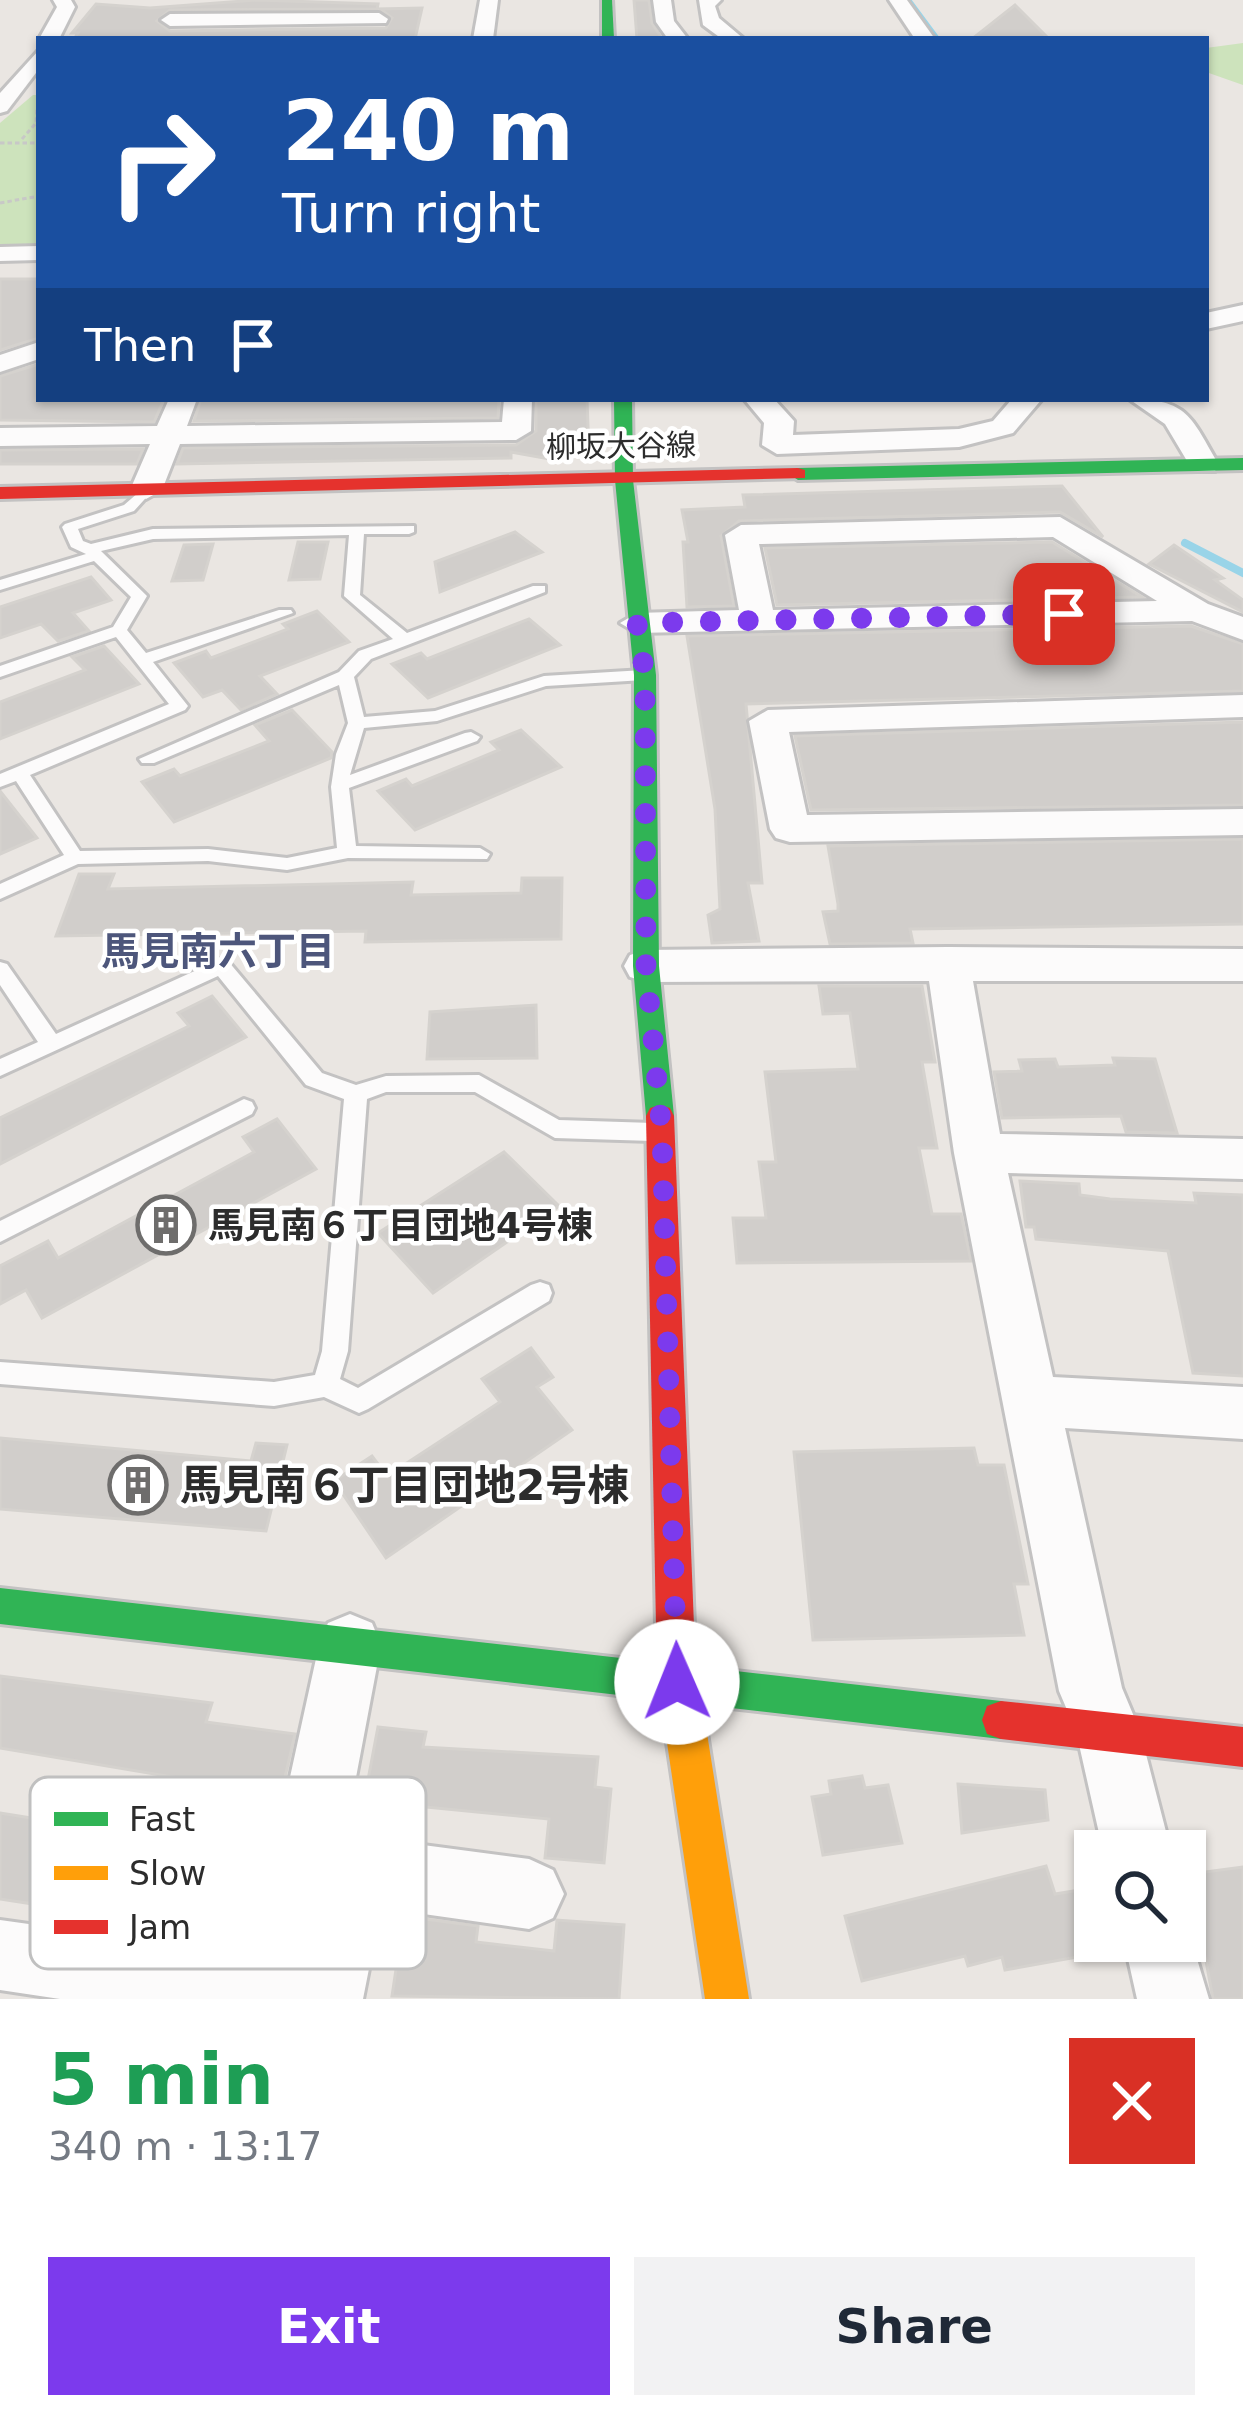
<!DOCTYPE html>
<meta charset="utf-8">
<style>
:root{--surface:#fff;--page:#f2f2f3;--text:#1f2937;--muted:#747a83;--accent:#7c3aed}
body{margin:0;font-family:"DejaVu Sans","Noto Sans JP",sans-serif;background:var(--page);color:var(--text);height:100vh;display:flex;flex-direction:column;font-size:45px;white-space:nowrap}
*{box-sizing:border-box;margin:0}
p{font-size:39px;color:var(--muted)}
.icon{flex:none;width:66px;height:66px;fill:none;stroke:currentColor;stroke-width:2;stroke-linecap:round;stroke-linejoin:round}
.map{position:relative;height:1999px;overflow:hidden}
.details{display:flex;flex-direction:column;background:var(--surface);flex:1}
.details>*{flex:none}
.banner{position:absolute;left:36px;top:36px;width:1173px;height:366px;border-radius:0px;box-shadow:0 3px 9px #0004;background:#1a4fa0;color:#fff;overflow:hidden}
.controls{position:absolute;left:1074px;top:1830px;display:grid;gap:24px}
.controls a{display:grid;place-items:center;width:132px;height:132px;border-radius:0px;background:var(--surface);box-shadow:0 3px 9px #0004;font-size:60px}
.pin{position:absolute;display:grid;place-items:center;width:102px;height:102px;color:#fff;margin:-51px;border-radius:24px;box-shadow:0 6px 18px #0006}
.me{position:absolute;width:132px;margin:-66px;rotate:359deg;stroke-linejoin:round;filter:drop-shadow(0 0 9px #0008)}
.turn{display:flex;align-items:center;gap:42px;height:252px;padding:0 48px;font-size:54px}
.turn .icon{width:156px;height:156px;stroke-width:2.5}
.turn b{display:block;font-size:84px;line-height:102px}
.then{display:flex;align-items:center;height:114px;padding:0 48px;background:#0003;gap:24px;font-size:45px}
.round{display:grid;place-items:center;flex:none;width:126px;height:126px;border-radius:0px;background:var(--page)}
.overview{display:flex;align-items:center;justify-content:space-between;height:204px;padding:0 48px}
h1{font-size:72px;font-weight:700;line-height:90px;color:#1e9e55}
.cta{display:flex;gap:24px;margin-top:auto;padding:24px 48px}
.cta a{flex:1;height:138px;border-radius:0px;background:var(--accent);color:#fff;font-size:48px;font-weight:700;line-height:138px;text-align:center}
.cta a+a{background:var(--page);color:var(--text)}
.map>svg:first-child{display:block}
.green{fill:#cde3bc}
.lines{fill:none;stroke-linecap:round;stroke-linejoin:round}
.stream-far1{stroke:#99d4e8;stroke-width:4.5}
.stream{stroke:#99d4e8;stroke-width:8}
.building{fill:#d1cecb;stroke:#d5d2ce;stroke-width:3}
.lane-casing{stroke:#c3c2c2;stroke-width:6}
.street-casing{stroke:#c3c2c2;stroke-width:6}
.fast-casing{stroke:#c3c2c2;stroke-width:6}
.slow-casing{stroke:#c3c2c2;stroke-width:6}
.jam-casing{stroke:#c3c2c2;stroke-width:6}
.path{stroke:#c8c8c7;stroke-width:3;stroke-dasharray:4.5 3;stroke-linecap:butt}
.lane{fill:#fcfbfb;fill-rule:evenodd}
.street{fill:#fcfbfb;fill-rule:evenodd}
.fast{fill:#30b455;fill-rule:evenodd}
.slow{fill:#ff9f0a;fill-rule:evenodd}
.jam{fill:#e5322d;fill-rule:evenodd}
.route{stroke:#7c3aed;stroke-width:21;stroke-dasharray:0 37.8}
.labels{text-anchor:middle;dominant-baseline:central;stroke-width:9;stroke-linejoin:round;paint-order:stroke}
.far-street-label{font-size:30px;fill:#2c2c2c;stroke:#fff}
.poi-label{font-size:36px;font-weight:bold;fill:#2c2c2c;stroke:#fff;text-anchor:start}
.neighbourhood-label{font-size:39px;font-weight:bold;fill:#4d567b;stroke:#fff}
.near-poi-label{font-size:42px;font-weight:bold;fill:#2c2c2c;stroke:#fff;text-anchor:start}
.key{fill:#fff;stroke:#c0c0c0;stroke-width:3}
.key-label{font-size:33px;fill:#2c2c2c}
</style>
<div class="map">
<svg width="1243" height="1999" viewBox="0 0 1243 1999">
<rect width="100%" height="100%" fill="#eae6e2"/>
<g class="green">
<polygon points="1243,43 1243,85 1206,72 1206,48"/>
<polygon points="33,95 39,95 39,247 0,247 0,123"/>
</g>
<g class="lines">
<polyline class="stream-far1" points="909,0 938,39"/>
<polyline class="stream" points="1185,543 1243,573"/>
</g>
<g class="building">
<polygon points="257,0 378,4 377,9 170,10 157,21 170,31 386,28 392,18 380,9 422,8 415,39 74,39 78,33 72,33 96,4 150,8"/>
<polygon points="634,0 649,0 652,23 662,39 637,39"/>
<polygon points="1015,5 1049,39 972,39"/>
<polygon points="0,279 39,279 39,338 0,350"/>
<polygon points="39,364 39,399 164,399 154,422 0,420 0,376"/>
<polygon points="201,399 499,399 498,418 194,421"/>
<polygon points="536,399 587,399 589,454 555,460 511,452 511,458 177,464 183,448 516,445 536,431"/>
<polygon points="143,449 137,464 0,464 0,450"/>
<polygon points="1062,486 1103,537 1060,512 739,521 721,536 734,606 687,607 683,542 688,542 682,510 745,507 743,495"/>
<polygon points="515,532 542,552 440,592 435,562"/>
<polygon points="298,542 328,542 320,579 289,580"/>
<polygon points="1052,542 1142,597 777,605 765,548"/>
<polygon points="213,544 203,580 172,581 184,545"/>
<polygon points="1174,545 1223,578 1215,580 1243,600 1243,612 1149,564"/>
<polygon points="91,577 111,600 73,613 89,631 58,641 41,624 0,638 0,607"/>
<polygon points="317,611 349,642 260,676 277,694 241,710 222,690 203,697 174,663 206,651 211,658 288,629 283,624"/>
<polygon points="529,619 560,645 428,698 392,664 421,653 427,659"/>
<polygon points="1191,626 1243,644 1243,691 746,704 762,883 748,883 759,941 712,943 708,915 720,909 715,809 687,636"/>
<polygon points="104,646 139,684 0,739 0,702 85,670 72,657"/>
<polygon points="292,710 332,752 331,758 174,822 142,782 174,769 180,776 269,741 255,725"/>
<polygon points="1243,722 1243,805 811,810 795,736"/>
<polygon points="521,730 561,767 415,830 378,791 406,779 412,786 499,750 491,742"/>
<polygon points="0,791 37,838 0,854"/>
<polygon points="1243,839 1243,924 910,929 913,943 830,944 823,912 838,911 838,904 828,846"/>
<polygon points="79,874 114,874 108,889 413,882 411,895 521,893 522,878 562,878 561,939 365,942 366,931 56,936"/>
<polygon points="819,986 922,986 935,1062 922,1062 937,1148 919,1148 932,1214 961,1214 971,1261 737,1263 733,1218 766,1218 759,1162 776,1162 765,1072 858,1069 850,1013 823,1014"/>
<polygon points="212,996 246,1037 0,1164 0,1118 189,1026 178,1013"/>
<polygon points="536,1005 537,1058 427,1059 430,1012"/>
<polygon points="1113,1058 1155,1059 1177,1133 1126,1132 1121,1116 1002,1118 994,1072 1022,1071 1019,1060 1055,1059 1058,1067 1115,1065"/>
<polygon points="277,1119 316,1169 42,1318 26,1290 0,1304 0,1266 48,1241 58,1258 254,1152 243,1137"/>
<polygon points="504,1152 559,1206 433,1293 378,1233"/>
<polygon points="1020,1181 1079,1184 1080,1195 1110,1199 1196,1203 1194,1193 1243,1195 1243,1376 1193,1373 1168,1251 1036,1239 1034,1227 1026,1227"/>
<polygon points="531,1348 553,1377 537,1387 572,1430 386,1558 334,1481 372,1456 387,1476 500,1402 482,1379"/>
<polygon points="0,1438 251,1461 256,1443 287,1445 266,1531 0,1509"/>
<polygon points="974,1448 978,1465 1004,1465 1028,1584 1014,1584 1024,1635 813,1640 794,1452"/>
<polygon points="0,1676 212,1703 206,1722 295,1734 253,1915 219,1908 215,1921 165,1911 187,1844 198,1846 220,1785 0,1748"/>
<polygon points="378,1727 426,1732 423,1747 598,1757 595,1787 611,1789 604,1863 545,1858 549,1819 364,1801"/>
<polygon points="862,1776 865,1788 888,1785 902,1843 823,1855 812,1797 831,1794 829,1781"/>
<polygon points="958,1784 1045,1790 1048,1820 962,1833"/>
<polygon points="0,1813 56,1822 50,1837 57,1838 33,1904 0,1899"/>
<polygon points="1046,1866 1055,1894 1080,1890 1099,1953 1005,1970 1002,1957 968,1966 965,1956 862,1981 845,1916"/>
<polygon points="1243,1867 1243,1999 1213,1999 1190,1874"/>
<polygon points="425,1919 478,1926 476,1942 554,1951 557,1920 624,1925 619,1999 392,1996 400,1943 421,1945"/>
</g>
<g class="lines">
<defs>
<g id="lane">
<path d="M146 486 153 490 134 511 78 529 83 541 91 544 153 529 414 526V532L409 534H364L360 595 407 633 533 586H545V592L371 659 354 677 364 717 435 711 544 676 644 670 652 675 644 680 546 686 437 721 364 728 350 775 465 733 471 732 480 737 477 741 349 788 356 846 480 848 490 854 487 859 348 858 287 870 208 861 78 864 0 899V884L64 855 16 781 0 787V774L169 704 116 637 0 677V666L113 627 131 597 94 561 0 590V580L86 554 71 547 62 527 65 524 124 505ZM349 535 344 596 393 639 359 651 339 672 139 759 142 763H154L339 685 348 723 336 754 331 787 337 848 287 858 208 849 80 851 30 775 185 710 188 706 153 662 293 613 291 610H279L146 653 127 630 147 596 101 551 153 539Z"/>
<polygon points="221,959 228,961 322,1073 356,1085 386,1076 479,1075 559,1120 653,1123 661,1126 664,1132 661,1138 653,1141 555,1138 475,1092 386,1092 367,1099 348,1351 340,1379 358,1388 531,1285 540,1282 549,1285 552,1293 549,1301 368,1409 359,1413 324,1397 274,1406 0,1384 0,1362 274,1382 315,1375 322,1351 344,1099 306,1085 218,976 0,1076 0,1059 38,1042 0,985 0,962 7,964 56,1034"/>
<polygon points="244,1099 252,1102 255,1108 252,1114 0,1242 0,1221"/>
</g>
<g id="street">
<polygon points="53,0 71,0 75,7 59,39 39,39 57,7"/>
<polygon points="480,0 498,0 493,39 473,39"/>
<polygon points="653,0 671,0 674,21 688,39 668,39 656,22"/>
<polygon points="699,0 721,0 715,6 719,18 744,39 722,39 703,25"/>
<polygon points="889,0 907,0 935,39 915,39"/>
<polygon points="379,13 388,19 386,23 170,26 161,20 170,14"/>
<polygon points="39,50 39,69 7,111 0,113 0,93"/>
<polygon points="39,246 39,260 0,261 0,247"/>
<polygon points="1243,305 1243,321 1206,329 1206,313"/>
<polygon points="39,342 39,359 0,372 0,355"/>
<polygon points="169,399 197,399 187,426 502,422 504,399 532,399 531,431 516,440 180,444 162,490 146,499 130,490 150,444 0,446 0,428 157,426"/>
<polygon points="744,399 774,399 794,421 793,435 959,429 993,421 1012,399 1042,399 1013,433 959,447 777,454 762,445 764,423"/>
<path d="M1129 399C1188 399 1191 417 1219 465L1215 471H1193L1165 424Z"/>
<path d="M1060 517 1208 604 1243 617V640L1192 621 637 633 620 623 637 613 739 610 725 535 741 525ZM1053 537 1157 601 773 610 759 544Z"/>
<polygon points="1243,695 1243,717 789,732 807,815 1243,809 1243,835 790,842 776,838 770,829 749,721 768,710"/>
<polygon points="948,947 1243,949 1243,981 973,981 1000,1134 1243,1139 1243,1179 1008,1173 1053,1377 1243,1387 1243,1439 1065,1428 1122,1688 1140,1731 1171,1851 1103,1851 1076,1731 1059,1691 954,1153 929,981 646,982 630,977 624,966 630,955 646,950"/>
<polygon points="350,1614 372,1623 381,1645 344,1841 355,1836 529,1859 553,1870 564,1894 553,1918 529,1929 381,1908 363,1999 60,1999 0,1990 0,1920 251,1955 319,1645 328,1623"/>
<polygon points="1185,1919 1209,1999 1137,1999 1124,1941 1185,1941"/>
</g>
<g id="fast">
<polygon points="602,0 612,0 614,39 602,39"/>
<polygon points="614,399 632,399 633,480 656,675 659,966 674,1116 670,1124 650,1124 646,1116 633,966 634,675 615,480"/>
<polygon points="1243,458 1243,470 798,480 789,474 798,468"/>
<polygon points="0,1588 1001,1701 1015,1706 1020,1720 1015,1734 1001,1739 0,1624"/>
</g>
<polygon id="slow" points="675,1607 688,1613 749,1999 705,1999 658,1682 656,1626 662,1613"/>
<g id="jam">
<polygon points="798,468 805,470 805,478 0,499 0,487"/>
<polygon points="660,1105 670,1108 674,1116 694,1626 688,1639 675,1645 662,1639 656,1626 646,1116 650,1108"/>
<polygon points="1001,1701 1243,1727 1243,1767 1001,1739 987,1734 982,1720 987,1706"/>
</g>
</defs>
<use href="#lane" class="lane-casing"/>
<use href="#street" class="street-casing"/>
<use href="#fast" class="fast-casing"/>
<use href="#slow" class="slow-casing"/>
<use href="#jam" class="jam-casing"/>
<g class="path">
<polyline points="22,139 36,123 37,107"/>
<polyline points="0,143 39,143"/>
<polyline points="0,203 39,196"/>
</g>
<use href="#lane" class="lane"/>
<use href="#street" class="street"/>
<use href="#fast" class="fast"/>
<use href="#slow" class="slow"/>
<use href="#jam" class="jam"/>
</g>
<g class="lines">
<polyline class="route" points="677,1682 662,1133 646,966 645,675 637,623 1064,614"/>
</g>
<defs>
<symbol id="building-ring" viewBox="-11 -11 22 22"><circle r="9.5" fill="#fff" stroke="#6e6d6c" stroke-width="1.5"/><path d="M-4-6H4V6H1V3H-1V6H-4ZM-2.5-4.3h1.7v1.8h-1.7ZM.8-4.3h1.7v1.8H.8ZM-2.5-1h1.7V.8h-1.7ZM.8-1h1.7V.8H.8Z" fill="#6e6d6c"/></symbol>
</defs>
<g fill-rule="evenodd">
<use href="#building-ring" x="133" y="1192" width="66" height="66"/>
<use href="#building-ring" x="105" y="1452" width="66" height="66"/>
</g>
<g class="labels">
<g class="far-street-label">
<text transform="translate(621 446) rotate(-1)">柳坂大谷線</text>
</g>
<g class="poi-label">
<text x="208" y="1225">馬見南６丁目団地4号棟</text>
</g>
<g class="neighbourhood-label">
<text x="218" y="951">馬見南六丁目</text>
</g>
<g class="near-poi-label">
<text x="180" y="1485">馬見南６丁目団地2号棟</text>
</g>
</g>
<rect x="30" y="1777" width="396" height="192" rx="18" class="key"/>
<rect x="54" y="1812" width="54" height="14" fill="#30b455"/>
<rect x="54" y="1866" width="54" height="14" fill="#ff9f0a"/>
<rect x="54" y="1920" width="54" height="14" fill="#e5322d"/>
<g class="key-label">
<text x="129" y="1831">Fast</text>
<text x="129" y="1885">Slow</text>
<text x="129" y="1939">Jam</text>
</g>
</svg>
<div class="controls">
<a><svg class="icon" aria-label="search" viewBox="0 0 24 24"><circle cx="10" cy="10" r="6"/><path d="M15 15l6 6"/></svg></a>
</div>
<div class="pin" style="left:1064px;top:614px;background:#d93025"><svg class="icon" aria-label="arrive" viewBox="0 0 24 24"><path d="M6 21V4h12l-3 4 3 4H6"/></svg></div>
<svg class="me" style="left:677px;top:1682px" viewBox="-20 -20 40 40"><circle r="19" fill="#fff"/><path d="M0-13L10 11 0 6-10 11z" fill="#7c3aed"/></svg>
<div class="banner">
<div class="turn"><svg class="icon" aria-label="right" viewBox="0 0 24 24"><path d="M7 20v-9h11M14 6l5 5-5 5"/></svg><div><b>240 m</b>Turn right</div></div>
<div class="then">Then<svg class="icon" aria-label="arrive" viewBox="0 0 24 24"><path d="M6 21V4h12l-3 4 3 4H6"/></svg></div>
</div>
</div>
<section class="details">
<div class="overview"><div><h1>5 min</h1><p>340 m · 13:17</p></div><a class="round" style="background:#d93025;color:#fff"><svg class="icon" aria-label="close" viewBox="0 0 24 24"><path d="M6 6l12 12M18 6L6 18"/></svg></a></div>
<div class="cta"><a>Exit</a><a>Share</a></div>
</section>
